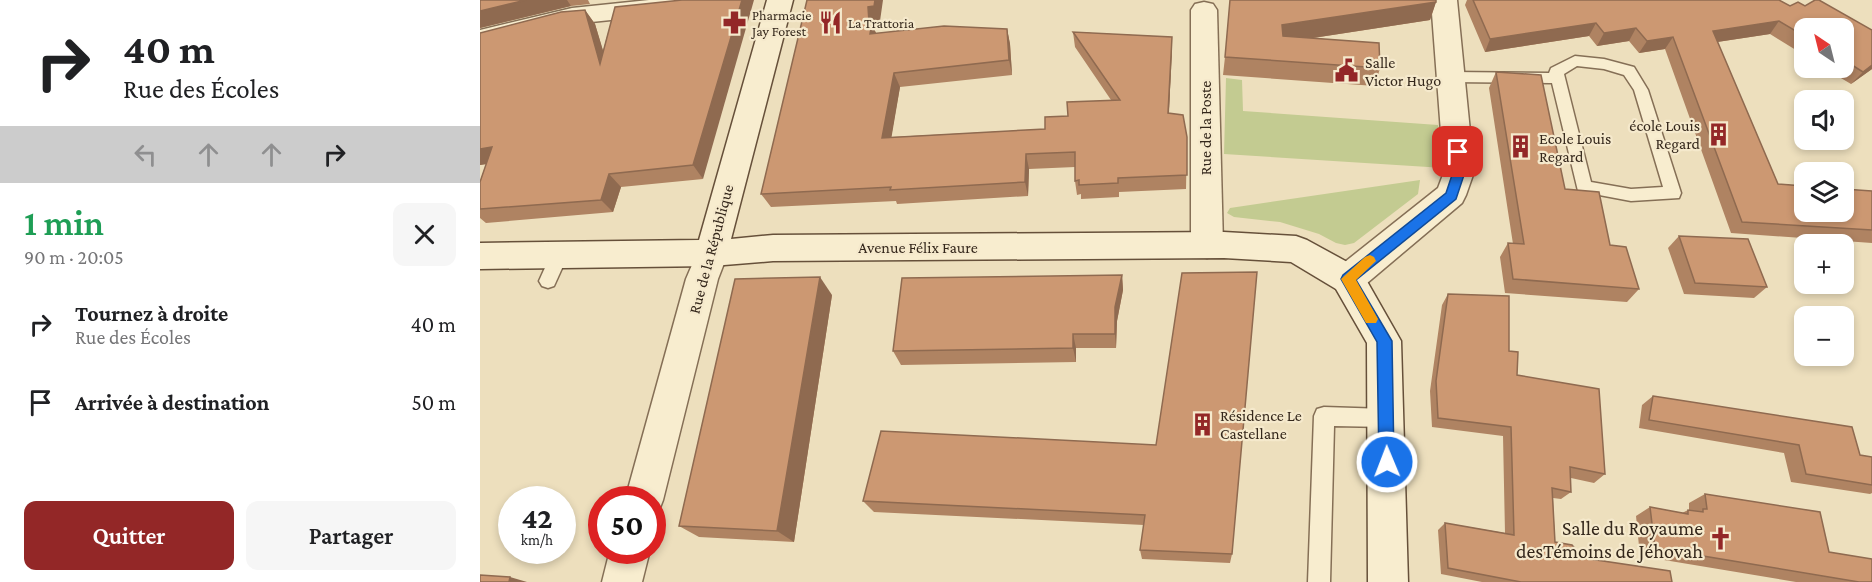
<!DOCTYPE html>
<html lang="fr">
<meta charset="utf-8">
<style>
:root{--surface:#fff;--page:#f6f6f6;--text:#202124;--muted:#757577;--accent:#932727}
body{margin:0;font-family:"Crimson Pro",serif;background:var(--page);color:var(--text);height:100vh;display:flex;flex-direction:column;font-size:22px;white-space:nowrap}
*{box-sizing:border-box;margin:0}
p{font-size:20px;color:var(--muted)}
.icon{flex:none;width:33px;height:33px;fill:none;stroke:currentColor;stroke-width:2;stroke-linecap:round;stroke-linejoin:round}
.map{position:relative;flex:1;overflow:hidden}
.sheet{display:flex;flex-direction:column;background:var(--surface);width:480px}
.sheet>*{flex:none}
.hud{background:#fff;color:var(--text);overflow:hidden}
.needle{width:39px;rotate:325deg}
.buttons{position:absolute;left:1314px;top:18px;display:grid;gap:12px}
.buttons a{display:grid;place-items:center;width:60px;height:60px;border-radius:12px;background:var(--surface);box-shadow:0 3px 9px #0003;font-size:30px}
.speed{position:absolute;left:18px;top:486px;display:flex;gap:12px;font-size:30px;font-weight:700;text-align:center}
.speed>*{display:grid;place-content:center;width:78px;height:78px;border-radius:50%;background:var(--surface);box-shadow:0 3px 9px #0003;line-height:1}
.speed small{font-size:15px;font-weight:400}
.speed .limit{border:9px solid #d22;background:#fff;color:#111}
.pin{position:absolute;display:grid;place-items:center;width:51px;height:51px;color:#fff;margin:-26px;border-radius:12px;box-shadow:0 3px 9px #0006}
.me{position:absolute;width:66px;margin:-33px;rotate:359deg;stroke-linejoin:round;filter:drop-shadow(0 0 4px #0008)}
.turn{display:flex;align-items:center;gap:21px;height:126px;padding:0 24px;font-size:27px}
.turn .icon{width:78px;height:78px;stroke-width:2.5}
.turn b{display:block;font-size:42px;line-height:51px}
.lanes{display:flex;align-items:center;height:57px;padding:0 24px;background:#0003;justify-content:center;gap:30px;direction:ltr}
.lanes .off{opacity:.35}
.round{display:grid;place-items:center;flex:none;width:63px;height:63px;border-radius:12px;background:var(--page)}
.overview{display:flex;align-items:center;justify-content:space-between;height:102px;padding:0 24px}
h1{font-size:36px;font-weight:600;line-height:45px;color:#1e9e55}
.primary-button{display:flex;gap:12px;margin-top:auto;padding:12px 24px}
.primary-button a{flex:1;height:69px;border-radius:12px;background:var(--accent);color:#fff;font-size:24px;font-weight:600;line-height:69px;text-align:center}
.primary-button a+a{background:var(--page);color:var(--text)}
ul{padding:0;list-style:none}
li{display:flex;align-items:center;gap:18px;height:78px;padding:0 24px}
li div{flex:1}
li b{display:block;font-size:22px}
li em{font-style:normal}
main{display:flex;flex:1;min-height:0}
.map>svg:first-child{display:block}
.green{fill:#c3cb91}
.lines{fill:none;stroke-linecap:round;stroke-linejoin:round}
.lane-casing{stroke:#856f56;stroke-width:3}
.street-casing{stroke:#856f56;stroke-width:3}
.secondary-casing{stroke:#66503a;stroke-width:3}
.lane{fill:#f8edcf;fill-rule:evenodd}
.street{fill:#f8edcf;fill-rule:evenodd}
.secondary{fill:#f8edcf;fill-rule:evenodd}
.wall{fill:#af8362}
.shaded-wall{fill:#8f6a50}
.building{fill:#cc9872;stroke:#8f6a50;stroke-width:1.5}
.route{fill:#1a73e8;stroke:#114b97;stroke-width:1.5}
.slow{fill:#f59e0b}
.labels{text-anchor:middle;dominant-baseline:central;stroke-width:4.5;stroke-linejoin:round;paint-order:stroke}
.far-poi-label{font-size:14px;fill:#34271b;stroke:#f5e9cc;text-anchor:start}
.poi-label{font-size:16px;fill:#34271b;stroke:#f5e9cc;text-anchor:start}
.street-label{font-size:16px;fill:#34271b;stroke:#f5e9cc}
.near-poi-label{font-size:20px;fill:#34271b;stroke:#f5e9cc;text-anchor:end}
</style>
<main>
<section class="sheet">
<div class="hud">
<div class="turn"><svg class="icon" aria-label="right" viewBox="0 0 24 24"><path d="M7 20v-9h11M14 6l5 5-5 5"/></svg><div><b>40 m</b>Rue des Écoles</div></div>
<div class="lanes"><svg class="icon off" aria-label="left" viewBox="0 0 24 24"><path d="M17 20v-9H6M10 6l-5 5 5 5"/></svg><svg class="icon off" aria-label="ahead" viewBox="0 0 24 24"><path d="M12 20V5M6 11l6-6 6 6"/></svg><svg class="icon off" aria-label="ahead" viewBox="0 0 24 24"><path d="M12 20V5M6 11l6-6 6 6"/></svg><svg class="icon" aria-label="right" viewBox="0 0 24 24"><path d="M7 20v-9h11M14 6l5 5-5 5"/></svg></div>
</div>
<div class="overview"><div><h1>1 min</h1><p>90 m · 20:05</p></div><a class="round"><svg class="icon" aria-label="close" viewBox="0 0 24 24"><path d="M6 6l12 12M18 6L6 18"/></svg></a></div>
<ul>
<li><svg class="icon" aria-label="right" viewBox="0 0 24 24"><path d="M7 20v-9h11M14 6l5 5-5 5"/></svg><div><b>Tournez à droite</b><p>Rue des Écoles</p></div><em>40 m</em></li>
<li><svg class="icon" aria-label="arrive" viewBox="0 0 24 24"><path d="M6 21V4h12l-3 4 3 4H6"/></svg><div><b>Arrivée à destination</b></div><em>50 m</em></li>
</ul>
<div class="primary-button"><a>Quitter</a><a>Partager</a></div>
</section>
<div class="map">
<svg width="1392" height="582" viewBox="0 0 1392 582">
<rect width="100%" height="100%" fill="#eddfbd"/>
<g class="green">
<polygon points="746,78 762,80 763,111 958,125 964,168 744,154"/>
<polygon points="940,180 938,194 874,243 865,245 856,243 839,234 800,222 754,217 747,213 750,208"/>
</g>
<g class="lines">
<defs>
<g id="lane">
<path d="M1095 56 1124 59 1154 67 1168 90 1201 193 1199 198 1151 201 1098 191 1072 83 971 82 964 77 971 72 1069 73 1071 68ZM1097 66 1124 69 1144 75 1154 90 1183 187 1151 189 1111 182 1084 74Z"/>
<polygon points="79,248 85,250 88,255 74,286 68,288 62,286 59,281 73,250"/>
<polygon points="844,407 906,409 913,411 916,418 913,425 906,427 854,426 850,582 828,582 834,416 837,409"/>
</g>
<g id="street">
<polygon points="169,0 260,0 256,6 247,8 92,24 0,48 0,30 92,8"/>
<polygon points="951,0 977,0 994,172 986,195 982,203 880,289 868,293 856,289 852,279 856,269 958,188 964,172"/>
<polygon points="724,2 733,4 737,10 743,245 738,254 727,258 716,254 711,245 711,10 715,4"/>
<polygon points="232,240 243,244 248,253 238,279 183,500 178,513 172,516 172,500 145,500 206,279 221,244"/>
<polygon points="130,550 170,550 162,582 122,582"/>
</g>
<polygon id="secondary" points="287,0 313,0 251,239 293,235 744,232 816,236 827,240 880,269 921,341 928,582 888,582 887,343 856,289 811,262 744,258 293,261 232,266 0,269 0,243 219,240"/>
</defs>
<use href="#lane" class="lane-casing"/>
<use href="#street" class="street-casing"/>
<use href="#secondary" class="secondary-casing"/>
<use href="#lane" class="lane"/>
<use href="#street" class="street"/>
<use href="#secondary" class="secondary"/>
</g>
<g class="wall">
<polygon points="0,0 108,0 110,4 91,6 0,28"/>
<polygon points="327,0 400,21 394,22 394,29 396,33 527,29 530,44 532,75 420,87 411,137 565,129 588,116 631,100 595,47 593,32 692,37 689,114 707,137 706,189 639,192 639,197 601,199 601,194 597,195 595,181 595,167 549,169 548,196 417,204 416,201 291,207 281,194"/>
<polygon points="987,0 1299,0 1310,6 1325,6 1392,30 1392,69 1371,84 1344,68 1364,68 1364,28 1324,28 1324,55 1290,34 1237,42 1298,184 1392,191 1392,243 1251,233 1185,49 1159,53 1149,41 1117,46 1109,36 1005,52 985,5"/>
<polygon points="956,2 950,20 833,38 900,68 895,86 743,75 745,57"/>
<polygon points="135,7 223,179 141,187 133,212 6,223 0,218 0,182 6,164 0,165 0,33 105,10 115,24 123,51"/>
<polygon points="1016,72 1085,189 1130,245 1159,289 1147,302 1025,293 1020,257 1028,243 1033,244 1009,88"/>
<polygon points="1199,236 1287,287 1274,298 1204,294 1188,248"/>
<polygon points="642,275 643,290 637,321 636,348 596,348 596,362 421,365 413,351"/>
<polygon points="968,294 1029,351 1037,375 1125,474 1114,483 1091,478 1091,492 1081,499 1073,498 1075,542 1103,558 1192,582 1002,582 961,574 958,530 965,523 1025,533 1023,436 952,427 950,391 962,305"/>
<polygon points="352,295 314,542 219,537 199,526"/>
<polygon points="1173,396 1380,455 1392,457 1392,493 1390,494 1311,482 1304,453 1159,428 1162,405"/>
<polygon points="676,445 752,554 750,563 662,559 660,550 664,525 394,512 383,501"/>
<polygon points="1225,494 1349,552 1392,582 1316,582 1160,556 1156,516 1170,507 1202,513 1208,510 1209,510 1209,503"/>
</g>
<g class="shaded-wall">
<polygon points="46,0 87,0 91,6 0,28 0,11"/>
<polygon points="262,0 274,0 223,179 213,165"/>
<polygon points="395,0 403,0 400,21 394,22 394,29 398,37 390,34 389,22 388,7"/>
<polygon points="956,2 950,20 800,43 802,25"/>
<polygon points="105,10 115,24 131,77 120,64"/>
<polygon points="1299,21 1290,34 1224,44 1233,31"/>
<polygon points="1116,23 1109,36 1005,52 1010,39"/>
<polygon points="1156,28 1149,41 1117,46 1124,33"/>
<polygon points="527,29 530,44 532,75 529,60"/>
<polygon points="692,37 692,52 688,128 688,113"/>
<polygon points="1193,37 1185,49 1159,53 1167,41"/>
<polygon points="1392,65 1392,69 1371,84 1383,72"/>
<polygon points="414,73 420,87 409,152 402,138"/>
<polygon points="12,147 26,161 0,165 0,149"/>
<polygon points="546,154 549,169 548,196 545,182"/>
<polygon points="129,174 141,187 133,212 121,200"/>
<polygon points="642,275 643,290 637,321 636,348 635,334 635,307"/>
<polygon points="340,277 352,295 314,542 297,531"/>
<polygon points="593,334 596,348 596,362 593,348"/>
<polygon points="30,577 47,582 29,582"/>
</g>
<g class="building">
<polygon points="0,0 46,0 0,11"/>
<polygon points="202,0 262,0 213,165 129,174 121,200 0,209 0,182 12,147 0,149 0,33 81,12 105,10 120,64 135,7"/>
<polygon points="327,0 395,0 394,6 388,7 389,22 392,22 390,34 464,26 527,29 529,60 414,73 402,138 565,129 565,117 588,116 587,102 640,100 593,32 692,37 688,113 703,115 707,137 707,175 638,178 638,183 599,185 599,180 595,181 595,152 546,154 545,182 410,190 411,187 281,194"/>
<polygon points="750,0 956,0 956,2 802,25 803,36 899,43 900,68 745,57"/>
<polygon points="993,0 1299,0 1310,6 1318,2 1325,6 1335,0 1339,0 1392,30 1392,65 1383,72 1364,60 1364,28 1324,28 1324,36 1299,21 1233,31 1298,184 1324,186 1324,212 1364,212 1364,189 1392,191 1392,230 1262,222 1193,37 1167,41 1156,28 1124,33 1116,23 1010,39"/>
<polygon points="1016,72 1061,75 1085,189 1119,192 1130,245 1146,247 1159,289 1033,279 1028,243 1044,244"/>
<polygon points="1199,236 1268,239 1287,287 1215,283"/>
<polygon points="777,272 752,554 660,550 665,515 383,501 401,431 676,445 702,273"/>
<polygon points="642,275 635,307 635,334 593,334 593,348 413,351 422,278"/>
<polygon points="340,277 297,531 199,526 255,279"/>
<polygon points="968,294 1029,296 1029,351 1038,352 1037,375 1119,389 1125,474 1090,467 1091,492 1072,488 1075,542 1092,545 1103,558 1190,571 1192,582 1041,582 968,568 965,523 1034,535 1031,427 958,418 956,381"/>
<polygon points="1173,396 1372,427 1380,455 1392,457 1392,485 1326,474 1319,445 1169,420"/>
<polygon points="1225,494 1340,512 1349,552 1392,559 1392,582 1379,582 1175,548 1170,507 1208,514 1208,510 1223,512 1223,509 1227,509"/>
<polygon points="0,575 30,577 29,582 0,582"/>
</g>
<polygon class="route" points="978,147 984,152 985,172 976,199 876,280 912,341 914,462 912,467 907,469 901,467 899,462 897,342 861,279 863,275 966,193 973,172 972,152"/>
<polygon class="slow" points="890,255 894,257 896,261 876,280 898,319 896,323 886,323 861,279 885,257"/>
<defs>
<symbol id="pharmacy-bare" viewBox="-9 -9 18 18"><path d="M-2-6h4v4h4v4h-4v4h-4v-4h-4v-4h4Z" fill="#932727" stroke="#f5e9cc" stroke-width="2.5" paint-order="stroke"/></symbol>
<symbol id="restaurant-bare" viewBox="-9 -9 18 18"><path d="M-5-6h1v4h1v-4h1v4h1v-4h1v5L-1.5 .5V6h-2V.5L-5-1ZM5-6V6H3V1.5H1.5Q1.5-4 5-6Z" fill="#932727" stroke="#f5e9cc" stroke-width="2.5" paint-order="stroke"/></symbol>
<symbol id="civic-bare" viewBox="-9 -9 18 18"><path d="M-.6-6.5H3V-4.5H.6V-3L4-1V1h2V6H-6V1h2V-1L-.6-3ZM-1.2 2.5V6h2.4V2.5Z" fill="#932727" stroke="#f5e9cc" stroke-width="2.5" paint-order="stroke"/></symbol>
<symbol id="building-bare" viewBox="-9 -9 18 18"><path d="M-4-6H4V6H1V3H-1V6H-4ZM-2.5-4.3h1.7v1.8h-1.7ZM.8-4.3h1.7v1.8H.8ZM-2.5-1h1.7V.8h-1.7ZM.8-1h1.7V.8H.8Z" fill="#932727" stroke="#f5e9cc" stroke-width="2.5" paint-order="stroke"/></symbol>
<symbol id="church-bare" viewBox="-9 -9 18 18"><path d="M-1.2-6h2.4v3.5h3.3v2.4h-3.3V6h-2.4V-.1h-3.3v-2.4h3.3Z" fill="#932727" stroke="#f5e9cc" stroke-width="2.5" paint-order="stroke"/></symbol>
</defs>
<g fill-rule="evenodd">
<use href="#pharmacy-bare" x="238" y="6" width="33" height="33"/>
<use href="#restaurant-bare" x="334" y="6" width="33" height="33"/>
<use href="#civic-bare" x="850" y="54" width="33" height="33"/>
<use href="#building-bare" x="1222" y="118" width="33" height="33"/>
<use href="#building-bare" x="1024" y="130" width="33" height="33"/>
<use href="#building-bare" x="706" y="408" width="33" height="33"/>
<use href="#church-bare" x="1224" y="522" width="33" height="33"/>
</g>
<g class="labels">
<g class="far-poi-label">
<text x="272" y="15">Pharmacie<tspan x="272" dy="16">Jay Forest</tspan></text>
<text x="368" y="23">La Trattoria</text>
</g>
<g class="poi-label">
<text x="885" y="62">Salle<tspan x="885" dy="18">Victor Hugo</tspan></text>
<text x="1220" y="125" text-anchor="end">école Louis<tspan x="1220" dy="18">Regard</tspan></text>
<text x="1059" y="138">Ecole Louis<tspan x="1059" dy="18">Regard</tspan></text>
<text x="740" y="415">Résidence Le<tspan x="740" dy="18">Castellane</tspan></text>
</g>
<g class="street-label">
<text transform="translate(725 128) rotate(-90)">Rue de la Poste</text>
<text x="438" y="247">Avenue Félix Faure</text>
<text transform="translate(231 249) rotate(-75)">Rue de la République</text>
</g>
<g class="near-poi-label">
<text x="1223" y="528">Salle du Royaume<tspan x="1223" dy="23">desTémoins de Jéhovah</tspan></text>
</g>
</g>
</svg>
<div class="buttons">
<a><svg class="needle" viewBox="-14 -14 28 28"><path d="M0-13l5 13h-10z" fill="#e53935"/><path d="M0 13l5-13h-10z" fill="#757577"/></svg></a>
<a><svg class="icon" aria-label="sound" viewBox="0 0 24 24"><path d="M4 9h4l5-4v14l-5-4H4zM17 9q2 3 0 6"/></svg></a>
<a><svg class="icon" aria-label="layers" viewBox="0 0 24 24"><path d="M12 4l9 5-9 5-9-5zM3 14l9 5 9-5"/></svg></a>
<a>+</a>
<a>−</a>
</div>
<div class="speed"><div>42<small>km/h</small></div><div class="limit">50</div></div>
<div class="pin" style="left:978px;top:152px;background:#d93025"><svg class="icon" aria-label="arrive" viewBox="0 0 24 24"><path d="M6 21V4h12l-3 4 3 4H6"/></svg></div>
<svg class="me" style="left:907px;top:462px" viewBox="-20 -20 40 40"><circle r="17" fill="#1a73e8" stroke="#fff" stroke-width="3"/><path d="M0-11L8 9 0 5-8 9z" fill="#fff"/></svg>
</div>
</main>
